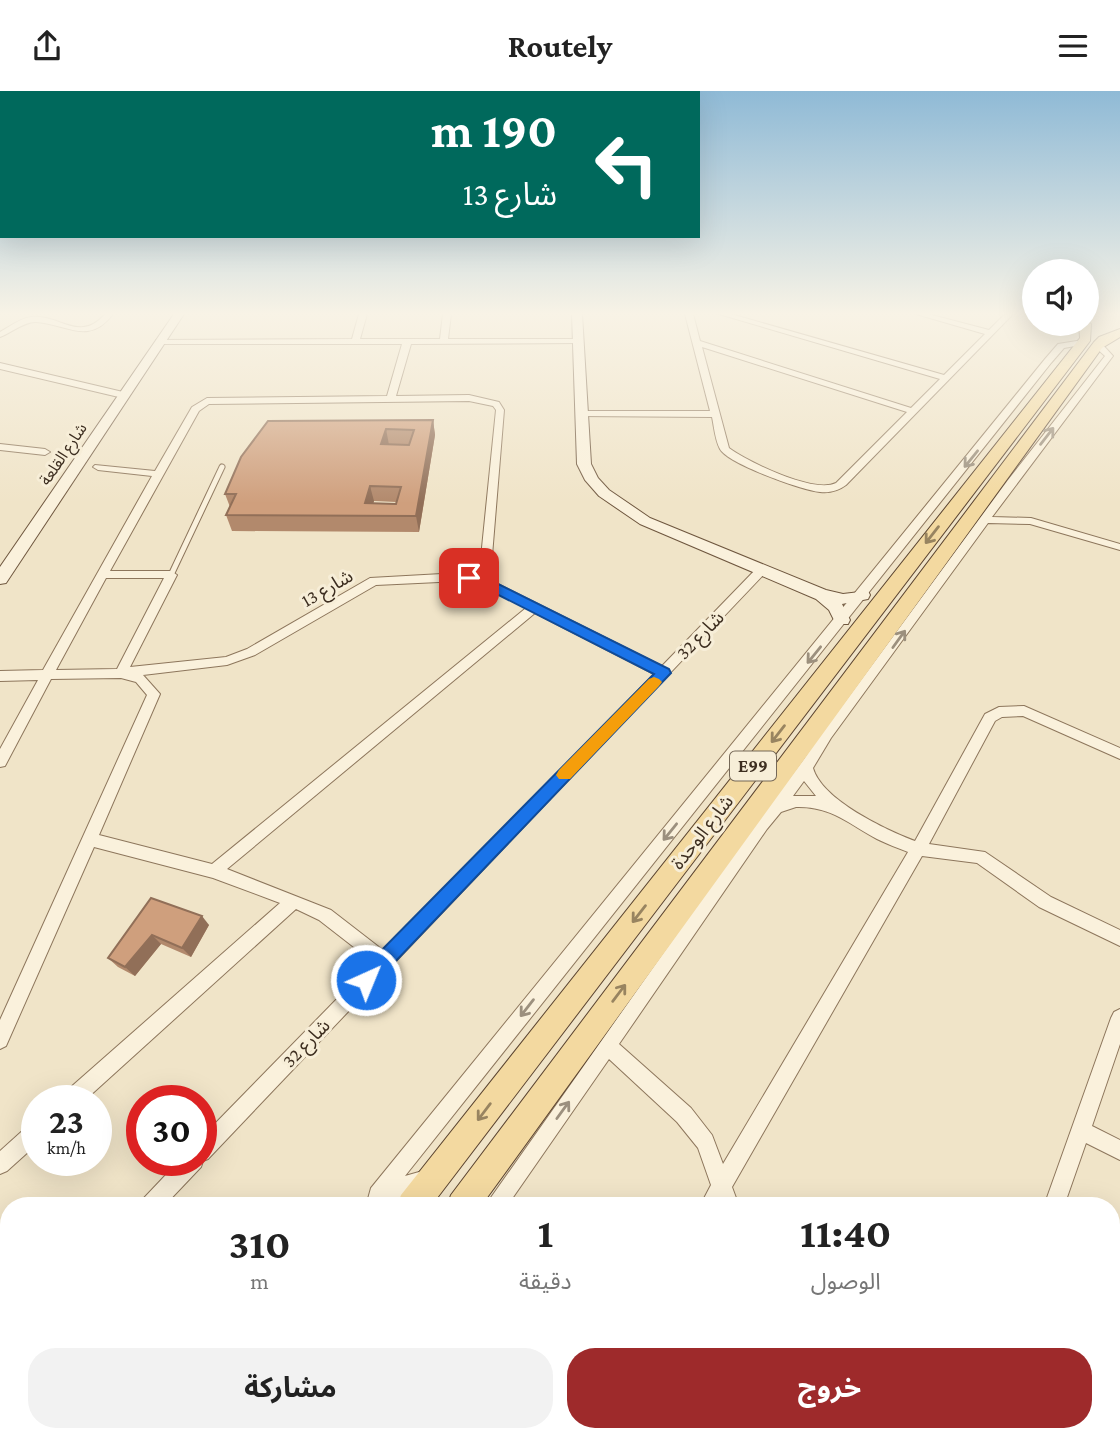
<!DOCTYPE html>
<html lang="ar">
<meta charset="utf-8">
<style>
:root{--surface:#fff;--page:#f2f2f2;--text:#222;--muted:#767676;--accent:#9e2a2b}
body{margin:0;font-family:"Crimson Pro","Noto Sans Arabic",serif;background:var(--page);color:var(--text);direction:rtl;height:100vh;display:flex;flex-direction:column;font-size:26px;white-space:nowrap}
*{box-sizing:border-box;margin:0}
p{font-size:23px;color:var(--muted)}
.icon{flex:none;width:38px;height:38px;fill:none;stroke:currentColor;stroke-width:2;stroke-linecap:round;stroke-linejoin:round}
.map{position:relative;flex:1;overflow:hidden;direction:ltr}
.drawer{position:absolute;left:0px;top:1106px;width:1120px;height:245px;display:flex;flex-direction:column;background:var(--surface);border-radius:28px 28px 0 0;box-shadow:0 7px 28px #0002;direction:rtl}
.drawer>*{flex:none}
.banner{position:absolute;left:0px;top:0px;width:700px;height:147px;box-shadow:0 7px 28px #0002;direction:rtl;background:#00695c;color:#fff;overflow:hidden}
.fabs{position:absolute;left:1022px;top:168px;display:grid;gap:14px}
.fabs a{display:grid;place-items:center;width:77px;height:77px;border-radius:50%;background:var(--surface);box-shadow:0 7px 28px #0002;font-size:35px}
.speed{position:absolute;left:21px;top:994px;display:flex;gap:14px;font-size:35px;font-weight:700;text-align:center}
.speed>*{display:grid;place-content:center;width:91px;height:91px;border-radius:50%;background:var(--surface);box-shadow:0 7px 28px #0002;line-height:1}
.speed small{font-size:18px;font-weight:400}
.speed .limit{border:10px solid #d22;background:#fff;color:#111}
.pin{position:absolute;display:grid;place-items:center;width:60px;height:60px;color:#fff;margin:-30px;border-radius:14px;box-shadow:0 4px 10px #0006}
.me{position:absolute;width:77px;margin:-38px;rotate:44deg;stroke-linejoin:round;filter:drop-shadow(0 0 5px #0008)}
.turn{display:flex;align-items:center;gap:24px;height:147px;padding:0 28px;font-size:32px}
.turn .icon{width:91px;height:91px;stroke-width:2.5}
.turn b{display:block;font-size:49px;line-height:60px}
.eta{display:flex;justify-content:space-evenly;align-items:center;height:119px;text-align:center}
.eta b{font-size:42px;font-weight:700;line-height:49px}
.button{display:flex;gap:14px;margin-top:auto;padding:14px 28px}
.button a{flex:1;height:80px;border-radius:28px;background:var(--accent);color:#fff;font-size:28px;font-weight:700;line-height:80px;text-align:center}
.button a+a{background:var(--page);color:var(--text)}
header{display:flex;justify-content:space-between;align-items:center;height:91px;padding:0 28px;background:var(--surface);font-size:32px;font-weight:700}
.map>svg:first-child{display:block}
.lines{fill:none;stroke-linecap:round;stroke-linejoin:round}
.lane-far1-casing{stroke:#8d765c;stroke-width:7}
.lane-casing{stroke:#8d765c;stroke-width:12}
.street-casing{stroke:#8d765c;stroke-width:2}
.secondary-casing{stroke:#6f573f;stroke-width:2}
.primary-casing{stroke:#5b4430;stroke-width:2}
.lane-far1{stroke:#faf1dc;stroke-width:5}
.lane{stroke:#faf1dc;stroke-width:10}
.street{fill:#faf1dc;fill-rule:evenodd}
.secondary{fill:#faf1dc;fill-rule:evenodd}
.primary{fill:#f3d9a0;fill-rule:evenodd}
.wall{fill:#b2896c;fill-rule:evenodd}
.shaded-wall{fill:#916f58}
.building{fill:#cf9f7d;stroke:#916f58;stroke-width:2;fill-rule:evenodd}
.oneway{stroke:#9c907e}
.oneway2{stroke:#988460}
.route{fill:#1a73e8;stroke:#114b97;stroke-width:2}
.slow{fill:#f59e0b}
.labels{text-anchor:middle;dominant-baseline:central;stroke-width:6;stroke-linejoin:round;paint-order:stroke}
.far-street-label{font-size:16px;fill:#3d2e20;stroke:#f7eed8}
.shield{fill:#f7eed8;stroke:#756857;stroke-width:2}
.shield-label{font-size:18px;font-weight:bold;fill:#3d2e20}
.street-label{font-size:19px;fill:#3d2e20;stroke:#f7eed8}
</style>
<header><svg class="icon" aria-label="menu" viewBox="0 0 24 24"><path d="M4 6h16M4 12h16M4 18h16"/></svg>Routely<svg class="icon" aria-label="share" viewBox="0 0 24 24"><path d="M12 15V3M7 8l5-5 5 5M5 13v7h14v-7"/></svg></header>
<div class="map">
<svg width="1120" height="1351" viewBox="0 0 1120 1351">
<rect width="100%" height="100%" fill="#f0e4c8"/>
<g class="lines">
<defs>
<polyline id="lane-far1" points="171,484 222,376"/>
<g id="lane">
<polyline points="1111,1206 1120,1212"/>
<polyline points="1111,1271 1120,1238"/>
<polyline points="1090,1351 1093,1342"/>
</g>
<g id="street">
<path d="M105 223H113C89 255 67 233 36 231 25 230 11 242 0 246V241C9 236 21 227 31 226 58 222 80 253 105 223Z"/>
<path d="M359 223H367L360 248H440L443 223H451L448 248H579L583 250 579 252 411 253 396 305 469 304 499 311 504 319 490 489 662 575 757 477 761 476 767 480 208 1068 203 1070 201 1076 164 1115H140L143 1108 180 1069H201V1047L373 871 319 829 296 818 84 1010H61L63 1003 280 812 213 787 94 756 6 955 0 958V929L147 604 136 591 121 587 51 588 5 675 0 676V658L38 589 0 590V580L43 579 152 385 98 379 93 376 95 374 155 380 192 316 207 307 387 305 402 253H156V249L352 248ZM469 310 493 315 496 319 479 486 460 482 370 487 247 558 226 566 130 576 177 484 171 480H110L199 320 209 313ZM106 487H164L117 578 56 579ZM460 490 481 494 526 517 212 773 99 744 160 603 143 584 227 574 255 564 376 494ZM535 522 654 583 384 860 331 819 227 778Z"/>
<path d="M685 223H693L700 250 911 317 940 288 719 223H731L944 284 985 243 916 223H928L989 239 1005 223H1013L846 394C838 400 829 402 820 401 802 399 728 373 720 358 715 349 714 335 712 326L578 325V321L581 320H710ZM702 256 907 321 836 392C814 403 748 371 729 357Z"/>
<polygon points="1083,249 1086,249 1086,253 1064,257 1051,272 405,1085 426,1079 433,1082 436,1089 433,1096 387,1111 386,1115 366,1115 371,1097 1045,268 1058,253"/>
<path d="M1095 252H1101L1113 265 992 426 1031 427 1120 453V459L1030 433 988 432 831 647 813 677C822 709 886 739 915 750L985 623 999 616 1024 615 1120 657V668L1023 625 1002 626 995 630 929 753 985 761 1051 806 1120 839V855L1039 816 977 772 922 765 732 1096 739 1115H700L711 1094 698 1057 677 1031 609 968 507 1115H485L741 752 742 745 750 740 804 668 820 644 824 630H831L1008 389 1105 265 1095 256ZM804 690 816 705H793ZM796 716C831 715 849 733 877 748 887 753 898 757 908 761L723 1073 712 1044 691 1017 619 953 767 738 781 721Z"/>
<polygon points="0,272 123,301 127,304 123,307 0,278"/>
<polygon points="0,353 45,358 50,361 45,364 0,359"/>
<polygon points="1120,918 1120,953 1092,1035 1120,1049 1120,1069 1086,1052 1064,1115 1044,1115 1111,927 1114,921"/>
<polygon points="37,1031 37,1053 7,1080 0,1083 0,1060 30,1033"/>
<polygon points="9,1249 9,1276 0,1280 0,1253"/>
<polygon points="170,1342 197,1342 193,1351 166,1351"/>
<polygon points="316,1342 342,1342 338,1351 312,1351"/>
<polygon points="570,1342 595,1342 591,1351 566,1351"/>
<polygon points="966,1342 990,1342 988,1351 964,1351"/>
</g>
<g id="secondary">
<polygon points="174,223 184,223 6,492 0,493 0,476"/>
<polygon points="572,223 582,223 591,373 598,387 609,399 650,427 826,499 843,503 868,500 870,504 868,508 842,513 850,529 848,533 836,533 829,519 816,508 640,433 599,405 585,389 577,373"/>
</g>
<g id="primary">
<polygon points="1087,230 1091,233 1090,250 431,1115 397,1115 401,1104 1080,247 1079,233 1087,233"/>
<polygon points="1120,238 1120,246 1102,257 481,1115 447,1115 451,1104 1094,251 1099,246"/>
<polygon points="213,1342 251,1342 248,1351 209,1351"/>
<polygon points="276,1342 314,1342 311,1351 272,1351"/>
</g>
</defs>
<use href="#lane-far1" class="lane-far1-casing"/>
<use href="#lane" class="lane-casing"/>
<use href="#street" class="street-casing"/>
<use href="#secondary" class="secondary-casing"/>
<use href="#primary" class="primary-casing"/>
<use href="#lane-far1" class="lane-far1"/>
<use href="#lane" class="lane"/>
<use href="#street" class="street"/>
<use href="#secondary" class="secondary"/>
<use href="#primary" class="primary"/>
</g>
<g class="wall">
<path d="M433 329 435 344 419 441 232 440 226 424 230 416 225 403 241 366ZM374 410 396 411V413L373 412Z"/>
<polygon points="151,807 209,834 191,866 161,853 135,885 118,876 108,867"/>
</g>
<g class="shaded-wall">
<polygon points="433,329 435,344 419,441 416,425"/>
<polygon points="386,338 389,354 381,353"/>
<polygon points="370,395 374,410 369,425 365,412"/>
<polygon points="202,825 209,834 191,866 182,857"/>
<polygon points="152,844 161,853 135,885 125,876"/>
</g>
<g class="building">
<path d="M433 329 416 425 226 424 236 403H225L241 366 268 330ZM386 338 414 339 409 354 381 353ZM370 395 401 396 396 413 365 412Z"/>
<polygon points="151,807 202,825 182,857 152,844 125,876 108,867"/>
</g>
<defs><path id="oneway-shaft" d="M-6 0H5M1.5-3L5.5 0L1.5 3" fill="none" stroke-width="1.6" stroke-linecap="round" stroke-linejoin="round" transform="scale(1.75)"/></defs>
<g class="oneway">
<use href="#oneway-shaft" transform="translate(1047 345) rotate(-52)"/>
<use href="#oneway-shaft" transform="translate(971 368) rotate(129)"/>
<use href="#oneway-shaft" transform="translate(899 548) rotate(-54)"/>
<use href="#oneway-shaft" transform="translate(814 564) rotate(129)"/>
<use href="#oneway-shaft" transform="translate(670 741) rotate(129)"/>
<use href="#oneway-shaft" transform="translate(527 917) rotate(128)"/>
<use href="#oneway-shaft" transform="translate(563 1019) rotate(-54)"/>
</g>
<g class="oneway2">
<use href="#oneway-shaft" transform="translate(932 444) rotate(128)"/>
<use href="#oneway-shaft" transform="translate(778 643) rotate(128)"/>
<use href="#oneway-shaft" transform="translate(639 823) rotate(128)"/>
<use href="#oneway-shaft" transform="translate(619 902) rotate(-53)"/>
<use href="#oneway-shaft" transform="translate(484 1021) rotate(127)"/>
</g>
<linearGradient id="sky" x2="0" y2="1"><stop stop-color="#8fbad6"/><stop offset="0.54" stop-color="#f8f3e6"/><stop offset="1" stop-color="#f8f3e6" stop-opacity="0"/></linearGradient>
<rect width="1120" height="412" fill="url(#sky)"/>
<polygon class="route" points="469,483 488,488 669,578 671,582 372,895 366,898 359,895 356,889 359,882 654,583 479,494 465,490 465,484"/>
<polygon class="slow" points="654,586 659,588 662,591 659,595 570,688 559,688 556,684 559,679 649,588"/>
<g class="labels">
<g class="far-street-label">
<text transform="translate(63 363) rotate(-56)">شارع القلعة</text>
</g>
<rect class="shield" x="730" y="660.5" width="46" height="29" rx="5"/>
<g class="shield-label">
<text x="753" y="675">E99</text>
</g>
<g class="street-label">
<text transform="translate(327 497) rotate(-30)">شارع 13</text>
<text transform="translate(700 544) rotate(-46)">شارع 32</text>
<text transform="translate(702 741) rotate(-52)">شارع الوحدة</text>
<text transform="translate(306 952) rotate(-46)">شارع 32</text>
</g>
</g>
</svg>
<div class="fabs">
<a><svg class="icon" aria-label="sound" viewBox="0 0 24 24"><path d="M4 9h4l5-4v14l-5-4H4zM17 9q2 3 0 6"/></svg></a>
</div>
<div class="speed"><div>23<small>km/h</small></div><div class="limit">30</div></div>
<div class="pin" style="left:469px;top:487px;background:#d93025"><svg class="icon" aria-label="arrive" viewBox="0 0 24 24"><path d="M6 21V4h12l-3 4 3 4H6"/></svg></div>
<svg class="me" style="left:366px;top:889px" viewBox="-20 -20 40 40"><circle r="17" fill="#1a73e8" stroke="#fff" stroke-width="3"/><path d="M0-11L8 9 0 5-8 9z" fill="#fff"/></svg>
<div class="banner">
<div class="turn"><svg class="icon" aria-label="left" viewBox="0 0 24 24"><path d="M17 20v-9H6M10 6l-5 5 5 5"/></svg><div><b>190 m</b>شارع 13</div></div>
</div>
<section class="drawer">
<div class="eta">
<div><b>11:40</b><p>الوصول</p></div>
<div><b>1</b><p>دقيقة</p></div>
<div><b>310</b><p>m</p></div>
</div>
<div class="button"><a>خروج</a><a>مشاركة</a></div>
</section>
</div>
